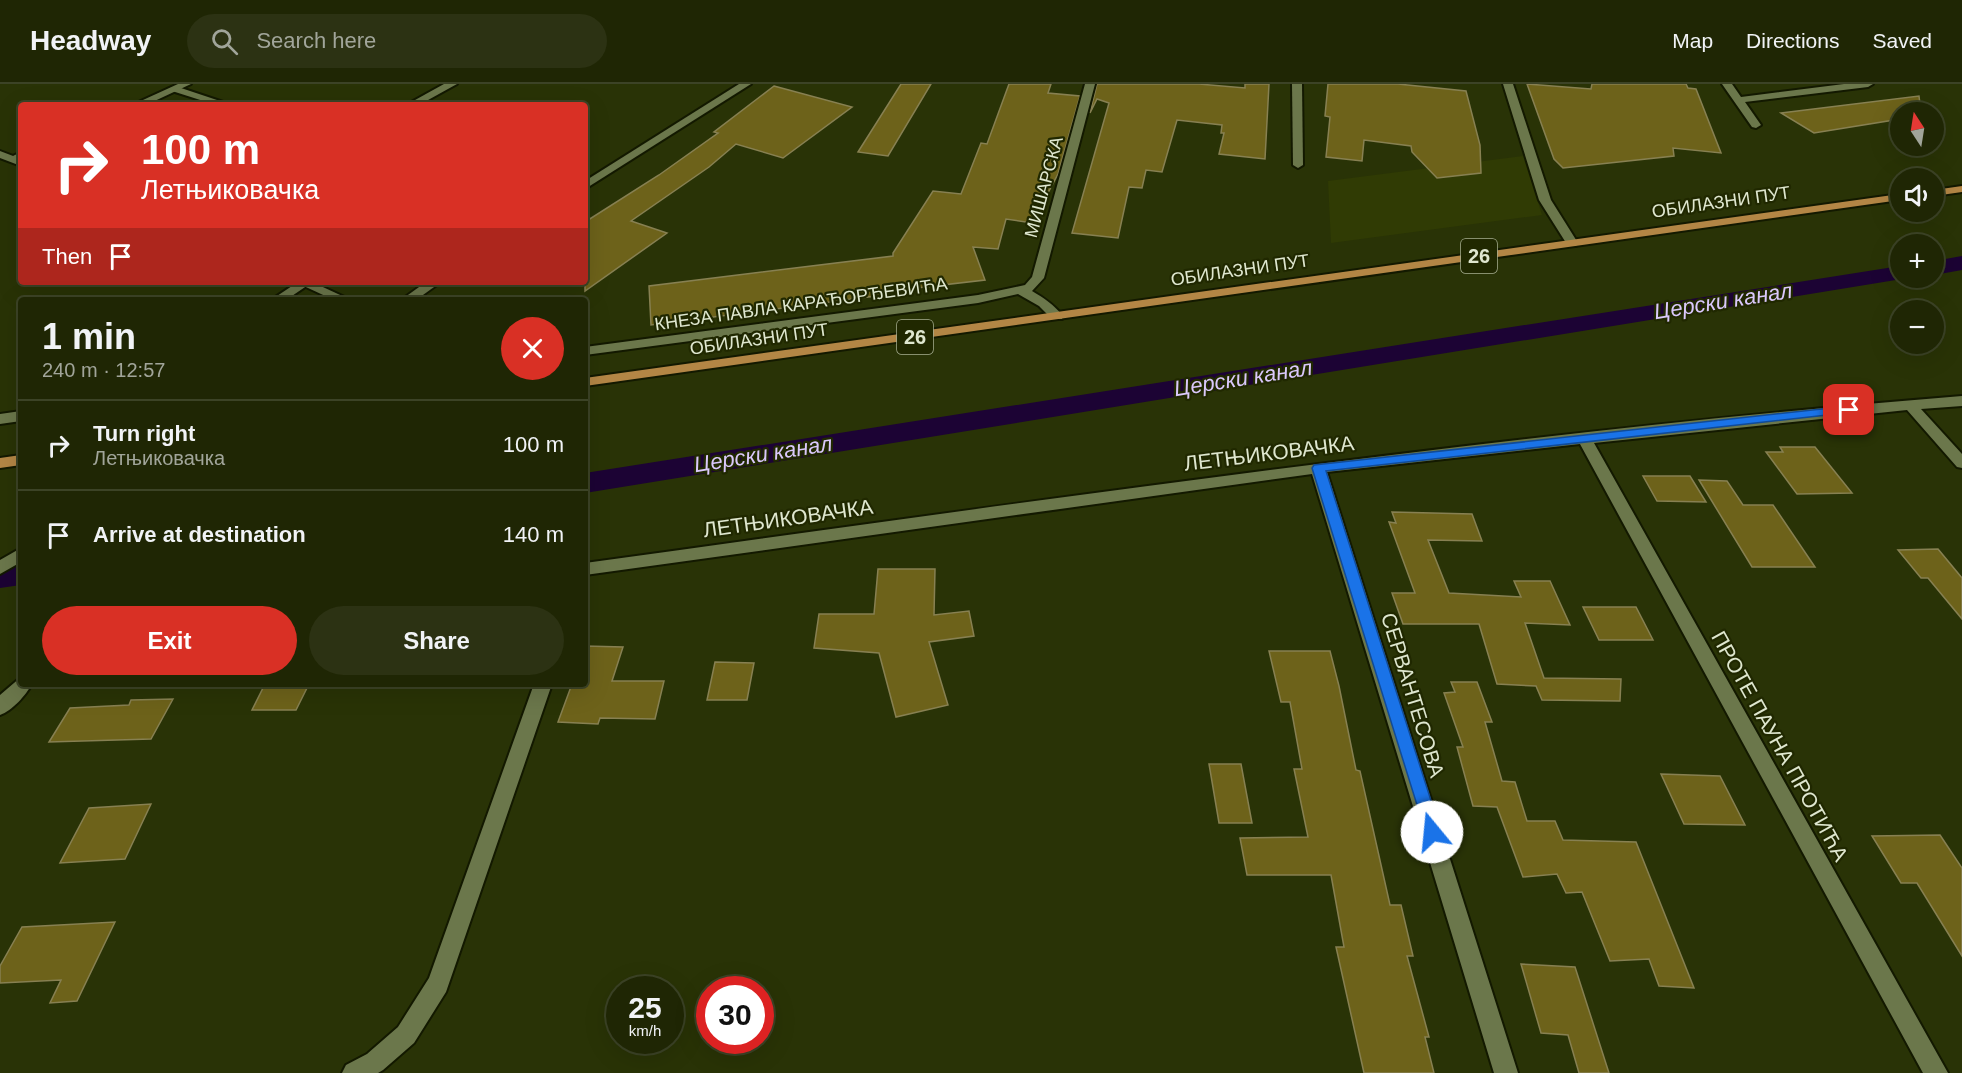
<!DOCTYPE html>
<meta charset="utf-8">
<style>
:root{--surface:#1f2604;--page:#2c3213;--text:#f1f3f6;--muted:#a1a59a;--line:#3c4326;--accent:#d93025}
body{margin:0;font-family:Helvetica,sans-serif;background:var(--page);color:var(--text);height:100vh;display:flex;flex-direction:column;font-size:22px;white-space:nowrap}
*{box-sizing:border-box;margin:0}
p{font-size:20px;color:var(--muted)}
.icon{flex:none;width:33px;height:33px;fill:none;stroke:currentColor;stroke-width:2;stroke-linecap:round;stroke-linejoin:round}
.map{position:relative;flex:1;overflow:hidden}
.drawer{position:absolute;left:18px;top:213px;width:570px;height:390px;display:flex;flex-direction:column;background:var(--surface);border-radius:6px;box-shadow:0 6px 24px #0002,0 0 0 2px var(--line)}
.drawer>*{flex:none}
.guide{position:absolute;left:18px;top:18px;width:570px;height:183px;border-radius:6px;box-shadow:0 6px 24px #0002,0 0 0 2px var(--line);background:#d93025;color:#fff;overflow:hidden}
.needle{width:39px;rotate:348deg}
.buttons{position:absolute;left:1890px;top:18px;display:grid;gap:12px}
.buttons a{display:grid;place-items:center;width:54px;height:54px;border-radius:50%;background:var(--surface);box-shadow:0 6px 24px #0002,0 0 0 2px var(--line);font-size:30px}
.speed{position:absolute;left:606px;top:892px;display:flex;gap:12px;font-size:30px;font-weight:700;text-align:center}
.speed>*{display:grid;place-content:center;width:78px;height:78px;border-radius:50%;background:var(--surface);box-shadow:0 6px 24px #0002,0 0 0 2px var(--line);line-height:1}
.speed small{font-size:15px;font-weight:400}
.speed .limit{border:9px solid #d22;background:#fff;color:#111}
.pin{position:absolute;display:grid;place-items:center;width:51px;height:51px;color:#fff;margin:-26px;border-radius:12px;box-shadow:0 3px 9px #0006}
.me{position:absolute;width:66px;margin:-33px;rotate:343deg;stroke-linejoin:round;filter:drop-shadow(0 0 4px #0008)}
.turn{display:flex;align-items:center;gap:21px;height:126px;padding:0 24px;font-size:27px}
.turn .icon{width:78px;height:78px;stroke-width:2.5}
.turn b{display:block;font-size:42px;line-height:51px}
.then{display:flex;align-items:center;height:57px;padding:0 24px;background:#0003;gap:12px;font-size:22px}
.round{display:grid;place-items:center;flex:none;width:63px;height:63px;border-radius:32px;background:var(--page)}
.headline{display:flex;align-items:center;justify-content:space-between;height:102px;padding:0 24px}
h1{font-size:36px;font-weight:600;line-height:45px}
.button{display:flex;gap:12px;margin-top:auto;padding:12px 24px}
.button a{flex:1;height:69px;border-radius:36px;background:var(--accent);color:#fff;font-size:24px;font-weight:600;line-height:69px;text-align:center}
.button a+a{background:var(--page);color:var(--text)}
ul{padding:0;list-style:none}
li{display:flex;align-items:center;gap:18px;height:90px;padding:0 24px;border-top:2px solid var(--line)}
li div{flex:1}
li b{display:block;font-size:22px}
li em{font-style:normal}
header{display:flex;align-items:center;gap:36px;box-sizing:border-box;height:84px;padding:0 30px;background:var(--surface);border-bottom:2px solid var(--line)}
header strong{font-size:28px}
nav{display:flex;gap:33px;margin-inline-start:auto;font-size:21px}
.search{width:420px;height:54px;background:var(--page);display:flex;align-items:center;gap:15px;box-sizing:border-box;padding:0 21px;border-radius:33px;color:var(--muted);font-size:22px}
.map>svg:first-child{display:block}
.built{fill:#303b04}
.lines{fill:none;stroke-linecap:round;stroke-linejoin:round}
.canal{fill:#1c0334;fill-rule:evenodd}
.building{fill:#6d621a;stroke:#878052;stroke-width:1.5}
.service-casing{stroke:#131900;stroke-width:4}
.minor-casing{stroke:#131900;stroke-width:4}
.tertiary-casing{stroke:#131900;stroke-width:4}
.secondary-casing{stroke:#131900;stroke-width:4}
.primary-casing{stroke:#131900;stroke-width:4}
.service{fill:#6b774b;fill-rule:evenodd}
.minor{fill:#6b774b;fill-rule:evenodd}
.tertiary{fill:#6b774b;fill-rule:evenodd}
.secondary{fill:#6b774b;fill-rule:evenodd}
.primary{fill:#b38645;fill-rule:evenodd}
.route{fill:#1a73e8;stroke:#114b97;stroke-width:1.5}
.labels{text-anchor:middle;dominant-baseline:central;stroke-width:4.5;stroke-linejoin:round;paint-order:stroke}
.far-street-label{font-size:18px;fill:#dfe7cf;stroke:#202800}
.shield{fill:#202800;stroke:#a6ae91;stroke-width:1.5}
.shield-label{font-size:20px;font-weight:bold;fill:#dfe7cf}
.street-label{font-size:21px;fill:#dfe7cf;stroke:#202800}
.water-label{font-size:22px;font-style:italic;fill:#dac8fb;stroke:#202800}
</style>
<header>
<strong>Headway</strong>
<div class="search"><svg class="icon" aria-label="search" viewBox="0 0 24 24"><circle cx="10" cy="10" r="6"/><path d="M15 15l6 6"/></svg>Search here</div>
<nav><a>Map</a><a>Directions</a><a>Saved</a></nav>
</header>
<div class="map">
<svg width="1962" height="989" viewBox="0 0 1962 989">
<rect width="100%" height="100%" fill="#293306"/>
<polygon class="built" points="1523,72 1542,131 1331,159 1328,97"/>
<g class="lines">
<g class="canal">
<polygon points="1962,172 1962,186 1934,191 1934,177"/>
<polygon points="1900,182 1900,194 1908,194 585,409 585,389"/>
<polygon points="21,477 21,501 0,504 0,480"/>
</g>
</g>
<g class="building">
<polygon points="901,0 931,0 888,72 858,68"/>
<polygon points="1009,0 1051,0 1048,9 1080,12 1058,90 1032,139 1006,135 998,165 973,163 985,196 882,208 883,211 651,241 649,202 893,172 893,169 933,107 961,110 981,59 987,60"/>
<polygon points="1097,0 1199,0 1245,4 1245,0 1269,0 1265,75 1219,70 1224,49 1221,49 1222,41 1177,36 1162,88 1146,86 1142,104 1129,103 1118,154 1072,149 1109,19 1097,15 1090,29"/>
<polygon points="1328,0 1398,0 1466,7 1480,61 1481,89 1437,94 1412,68 1411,62 1364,56 1362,77 1326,73 1330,33 1325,32"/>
<polygon points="1527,0 1591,5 1592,0 1686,0 1688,4 1696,5 1721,69 1673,64 1674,72 1563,84 1554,75"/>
<polygon points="774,2 852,23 783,74 736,60 709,83 631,137 667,149 585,207 585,138 659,91 718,49 714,48"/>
<polygon points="1919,12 1921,28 1900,28 1900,35 1814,49 1781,29"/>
<polygon points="1780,363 1815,363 1852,409 1797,410 1766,368 1783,368"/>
<polygon points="1643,392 1690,392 1706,418 1657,417"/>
<polygon points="1699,396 1727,397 1743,421 1773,421 1815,483 1752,483"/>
<polygon points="1392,428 1472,430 1482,457 1428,456 1449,509 1521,513 1514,497 1550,497 1570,541 1525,539 1544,594 1621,595 1620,617 1542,616 1536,602 1497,600 1479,540 1403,540 1392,509 1415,509 1389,438 1396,439"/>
<polygon points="1938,465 1962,494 1962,535 1928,494 1921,494 1898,466"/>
<polygon points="878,485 935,485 934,531 969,527 974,552 929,558 948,621 896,633 879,569 814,564 819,530 874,530"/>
<polygon points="1583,523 1636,523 1653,556 1599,556"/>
<polygon points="585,562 623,563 612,597 664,597 655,635 600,634 598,640 558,638 572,600 585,600"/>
<polygon points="1269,567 1330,567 1339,602 1356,686 1360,687 1390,821 1401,821 1413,872 1407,872 1429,953 1425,953 1434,989 1364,989 1336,863 1344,863 1331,791 1247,791 1240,754 1308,753 1294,685 1302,685 1290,618 1281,618"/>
<polygon points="715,578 754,579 747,616 707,616"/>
<polygon points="1451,598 1477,598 1492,638 1485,638 1502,697 1515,698 1527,737 1555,737 1563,756 1636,758 1694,904 1659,902 1649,875 1610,877 1582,808 1566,809 1557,790 1523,793 1497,723 1473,722 1457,663 1463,663 1444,609 1455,608"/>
<polygon points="265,600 309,600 296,626 252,626"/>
<polygon points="173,615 151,655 49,658 70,624 129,621 131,616"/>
<polygon points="1209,680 1241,680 1252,739 1219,739"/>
<polygon points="1661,690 1720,692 1745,741 1684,740"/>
<polygon points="151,720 125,775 60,779 89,724"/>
<polygon points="1940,751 1962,784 1962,872 1917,799 1901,799 1872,752"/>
<polygon points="115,838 77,917 50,919 61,896 0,899 0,882 22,843"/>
<polygon points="1521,880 1575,883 1609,989 1579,989 1568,951 1541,949"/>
</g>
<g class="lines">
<defs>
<g id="service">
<polygon points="172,3 178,3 232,21 216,21 172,7"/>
<polygon points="534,600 552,600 446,908 414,959 383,986 378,989 342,989 346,981 367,970 398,943 429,894"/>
</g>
<g id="minor">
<polygon points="178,0 191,0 146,21 132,21"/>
<polygon points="444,0 457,0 419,21 406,21"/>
<path d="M1085 0H1095L1044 194 1032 207C1044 214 1054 221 1063 232L1062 235H1052L1039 222 1018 210 978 219 585 271V263L978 211 1025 201 1032 193Z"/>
<polygon points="1292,0 1302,0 1303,81 1298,84 1293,81"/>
<polygon points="1503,0 1513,0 1551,116 1578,159 1576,162 1568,162 1539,116"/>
<polygon points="1722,0 1732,0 1741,13 1844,0 1873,0 1868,3 1745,18 1761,41 1756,44 1752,43"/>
<polygon points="21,68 21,75 12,78 7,75"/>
<polygon points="298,198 311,199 286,216 271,216"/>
<path d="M1962 312V322L1921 325 1962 370V384L1957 383 1907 326 1594 359 1948 989H1923L1580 360 1327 388 1518 989H1494L1312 390 585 491V479C1043 416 1501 349 1962 312Z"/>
<polygon points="21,327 21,337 0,340 0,330"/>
<path d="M21 593V600H32C26 611 12 627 0 631V611Z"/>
</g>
<g id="tertiary">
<polygon points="0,67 21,75 21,82 0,74"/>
<polygon points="295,198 312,198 351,216 334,216"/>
<polygon points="21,464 21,478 0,490 0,476"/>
</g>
<g id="secondary">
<polygon points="739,0 751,0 585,105 585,97"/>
<polygon points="426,198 441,198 416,216 401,216"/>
</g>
<g id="primary">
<polygon points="1962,102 1962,108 1934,112 1934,106"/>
<polygon points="1900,110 1900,116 585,302 585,294"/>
<polygon points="21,371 21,381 0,384 0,374"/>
</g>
</defs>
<use href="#service" class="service-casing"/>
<use href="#minor" class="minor-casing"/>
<use href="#tertiary" class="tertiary-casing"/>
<use href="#secondary" class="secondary-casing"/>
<use href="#primary" class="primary-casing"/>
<use href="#service" class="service"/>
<use href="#minor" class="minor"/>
<use href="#tertiary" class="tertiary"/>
<use href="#secondary" class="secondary"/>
<use href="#primary" class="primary"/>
</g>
<polygon class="route" points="1849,322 1854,323 1854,328 1326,387 1441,748 1438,753 1432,755 1427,753 1312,384 1314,381"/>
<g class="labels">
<g class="far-street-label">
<text transform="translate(1044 103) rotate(-75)">МИШАРСКА</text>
<text transform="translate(1721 118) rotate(-8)">ОБИЛАЗНИ ПУТ</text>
<text transform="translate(1240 186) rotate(-8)">ОБИЛАЗНИ ПУТ</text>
<text transform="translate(801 220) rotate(-8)">КНЕЗА ПАВЛА КАРАЂОРЂЕВИЋА</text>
<text transform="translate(759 255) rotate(-8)">ОБИЛАЗНИ ПУТ</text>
</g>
<g class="shield">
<rect x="1461" y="155" width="36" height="34" rx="4.5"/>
<rect x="897" y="236" width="36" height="34" rx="4.5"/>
</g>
<g class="shield-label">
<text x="1479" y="172">26</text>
<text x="915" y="253">26</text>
</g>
<g class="street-label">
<text transform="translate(1269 369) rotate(-7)">ЛЕТЊИКОВАЧКА</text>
<text transform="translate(788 434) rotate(-8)">ЛЕТЊИКОВАЧКА</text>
<text transform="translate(1413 611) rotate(73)">СЕРВАНТЕСОВА</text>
<text transform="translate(1780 662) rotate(61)">ПРОТЕ ПАУНА ПРОТИЋА</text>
</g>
<g class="water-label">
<text transform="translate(1723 217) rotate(-9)">Церски канал</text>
<text transform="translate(1243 294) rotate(-9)">Церски канал</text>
<text transform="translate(763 370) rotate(-9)">Церски канал</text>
</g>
</g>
</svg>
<div class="buttons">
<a><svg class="needle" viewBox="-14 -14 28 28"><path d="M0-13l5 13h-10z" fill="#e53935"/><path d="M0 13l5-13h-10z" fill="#a1a59a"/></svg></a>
<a><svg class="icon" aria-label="sound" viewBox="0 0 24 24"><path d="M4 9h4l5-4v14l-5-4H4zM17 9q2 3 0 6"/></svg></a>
<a>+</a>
<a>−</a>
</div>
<div class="speed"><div>25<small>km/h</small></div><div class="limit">30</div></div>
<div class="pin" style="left:1849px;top:326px;background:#d93025"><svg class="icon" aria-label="arrive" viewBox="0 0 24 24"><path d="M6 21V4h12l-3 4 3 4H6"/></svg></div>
<svg class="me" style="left:1432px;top:748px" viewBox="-20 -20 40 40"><circle r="19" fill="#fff"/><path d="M0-13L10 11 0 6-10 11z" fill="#1a73e8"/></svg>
<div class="guide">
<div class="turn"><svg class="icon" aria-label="right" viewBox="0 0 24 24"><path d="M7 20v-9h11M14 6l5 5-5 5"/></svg><div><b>100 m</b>Летњиковачка</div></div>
<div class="then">Then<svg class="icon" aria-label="arrive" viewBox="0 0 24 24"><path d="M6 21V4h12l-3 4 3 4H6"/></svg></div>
</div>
<section class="drawer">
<div class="headline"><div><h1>1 min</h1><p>240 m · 12:57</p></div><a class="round" style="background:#d93025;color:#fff"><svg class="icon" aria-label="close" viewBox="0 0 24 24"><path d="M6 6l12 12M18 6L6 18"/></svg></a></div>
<ul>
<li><svg class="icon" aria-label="right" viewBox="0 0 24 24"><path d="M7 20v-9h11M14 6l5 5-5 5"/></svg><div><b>Turn right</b><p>Летњиковачка</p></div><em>100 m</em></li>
<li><svg class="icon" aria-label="arrive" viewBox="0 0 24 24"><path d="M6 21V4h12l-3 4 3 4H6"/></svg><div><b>Arrive at destination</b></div><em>140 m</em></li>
</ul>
<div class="button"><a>Exit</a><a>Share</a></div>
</section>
</div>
